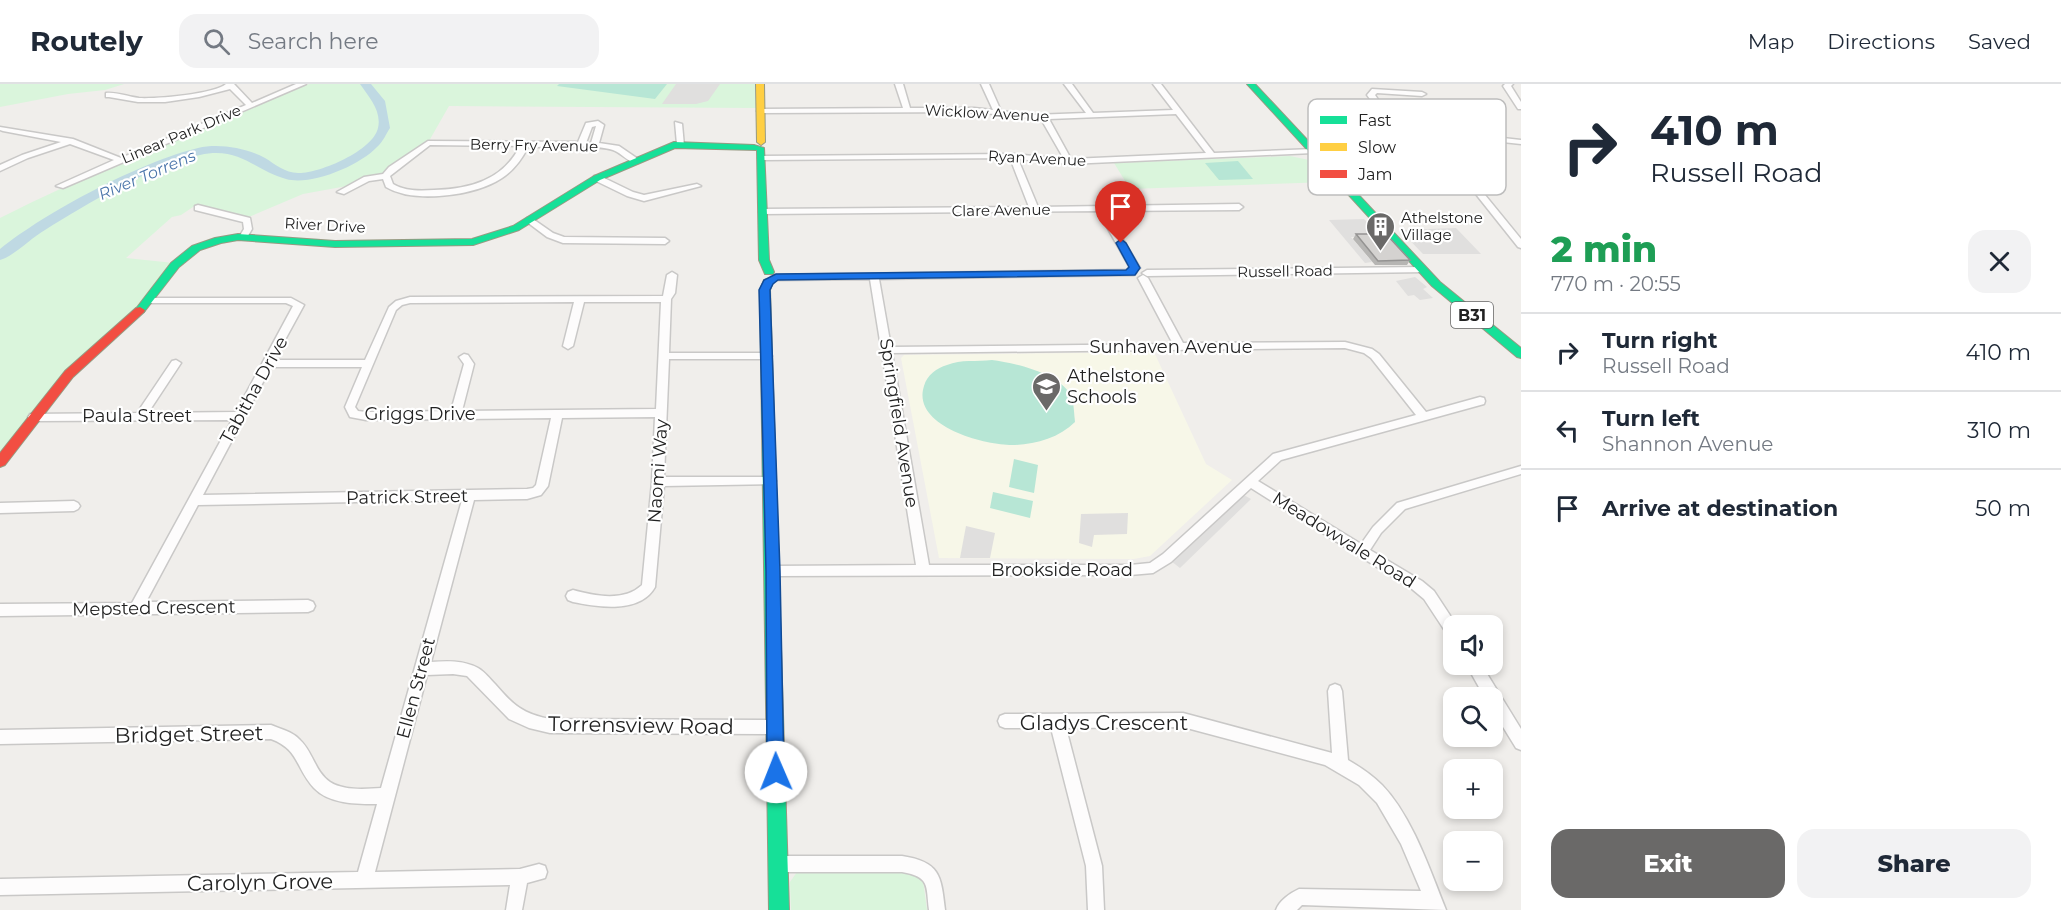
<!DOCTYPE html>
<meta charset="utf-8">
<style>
:root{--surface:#fff;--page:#f2f2f3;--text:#1f2937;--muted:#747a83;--line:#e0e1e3;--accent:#6a6968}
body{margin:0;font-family:Montserrat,sans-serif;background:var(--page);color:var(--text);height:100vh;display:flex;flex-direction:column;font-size:22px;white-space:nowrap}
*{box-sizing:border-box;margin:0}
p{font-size:20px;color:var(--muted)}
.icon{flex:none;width:33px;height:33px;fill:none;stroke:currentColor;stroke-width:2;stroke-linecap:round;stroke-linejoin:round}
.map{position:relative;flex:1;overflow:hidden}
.drawer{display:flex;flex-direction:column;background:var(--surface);width:540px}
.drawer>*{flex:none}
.guide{background:#fff;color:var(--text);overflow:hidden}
.buttons{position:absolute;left:1443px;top:531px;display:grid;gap:12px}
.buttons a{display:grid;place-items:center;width:60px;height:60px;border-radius:12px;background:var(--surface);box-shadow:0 3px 9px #0003;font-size:30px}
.pin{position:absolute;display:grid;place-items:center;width:51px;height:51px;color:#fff;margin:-62px -26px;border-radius:50% 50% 50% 0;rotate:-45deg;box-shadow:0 0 6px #0007}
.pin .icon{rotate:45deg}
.me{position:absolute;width:66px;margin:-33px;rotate:359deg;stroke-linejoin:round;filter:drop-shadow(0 0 4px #0008)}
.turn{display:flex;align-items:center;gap:21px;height:126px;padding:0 30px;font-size:27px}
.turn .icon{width:78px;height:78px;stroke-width:2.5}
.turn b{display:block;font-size:42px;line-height:51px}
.round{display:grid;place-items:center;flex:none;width:63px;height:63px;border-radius:18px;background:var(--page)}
.summary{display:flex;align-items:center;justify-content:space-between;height:102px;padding:0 30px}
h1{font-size:36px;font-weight:800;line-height:45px;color:#1e9e55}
.primary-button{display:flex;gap:12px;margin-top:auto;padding:12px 30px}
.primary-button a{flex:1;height:69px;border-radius:18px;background:var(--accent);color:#fff;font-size:24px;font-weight:800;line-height:69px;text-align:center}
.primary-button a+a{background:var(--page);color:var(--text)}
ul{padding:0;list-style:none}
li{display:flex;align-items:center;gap:18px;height:78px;padding:0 30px;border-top:2px solid var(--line)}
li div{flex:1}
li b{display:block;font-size:22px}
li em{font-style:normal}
header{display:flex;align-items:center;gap:36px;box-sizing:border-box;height:84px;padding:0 30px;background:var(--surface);border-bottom:2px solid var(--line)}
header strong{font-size:28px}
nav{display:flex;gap:33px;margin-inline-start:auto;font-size:21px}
.search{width:420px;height:54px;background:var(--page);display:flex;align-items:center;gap:15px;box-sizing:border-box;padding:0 21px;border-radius:18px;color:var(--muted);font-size:22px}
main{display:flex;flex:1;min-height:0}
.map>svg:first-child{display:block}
.education{fill:#f7f7e8}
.park{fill:#daf5dc}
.pitch{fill:#b7e6d5}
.parking{fill:#e0dfde}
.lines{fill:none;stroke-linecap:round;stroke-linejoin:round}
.river{fill:#bfd9e3;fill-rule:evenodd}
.street-casing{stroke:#c9c8c7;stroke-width:3}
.fast-casing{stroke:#979a82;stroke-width:2}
.slow-casing{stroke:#979a82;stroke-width:2}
.jam-casing{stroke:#979a82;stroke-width:2}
.street{fill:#fdfcfc;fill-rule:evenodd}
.fast{fill:#16e098;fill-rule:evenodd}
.slow{fill:#ffcf43;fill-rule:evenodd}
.jam{fill:#f24e42;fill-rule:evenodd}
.wall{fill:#b6b5b3}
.building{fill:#d4d2d0;stroke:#949392;stroke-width:1.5}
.route{fill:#1a73e8;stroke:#114b97;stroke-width:1.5}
.labels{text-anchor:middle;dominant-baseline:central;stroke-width:4.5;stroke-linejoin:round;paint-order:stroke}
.far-street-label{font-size:15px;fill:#222;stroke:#fff}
.far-poi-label{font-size:15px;fill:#222;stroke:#fff;text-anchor:start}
.far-water-label{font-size:16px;font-style:italic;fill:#4b75aa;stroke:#fff}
.shield{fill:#fff;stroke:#646464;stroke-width:1.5}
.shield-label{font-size:16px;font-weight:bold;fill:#222}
.street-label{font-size:18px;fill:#222;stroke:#fff}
.poi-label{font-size:18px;fill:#222;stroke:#fff;text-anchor:start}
.near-street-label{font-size:21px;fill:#222;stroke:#fff}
.key{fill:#fff;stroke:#bdbdbd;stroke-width:1.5}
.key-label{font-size:16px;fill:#222}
</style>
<header>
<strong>Routely</strong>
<div class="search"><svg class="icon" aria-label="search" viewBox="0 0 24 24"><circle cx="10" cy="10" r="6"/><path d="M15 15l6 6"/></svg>Search here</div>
<nav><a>Map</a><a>Directions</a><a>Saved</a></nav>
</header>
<main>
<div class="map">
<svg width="1521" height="826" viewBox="0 0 1521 826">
<rect width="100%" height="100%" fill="#f0eeeb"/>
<polygon class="education" points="1154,268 1206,380 1232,396 1150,472 1134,475 939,474 901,274 904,271"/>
<g class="park">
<polygon points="0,0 124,0 105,6 68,10 0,23"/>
<path d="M309 0H755L756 24 449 22 429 57 382 90 357 97 347 102 303 110 249 133 196 121 181 131 172 133 126 174 174 179 145 216 0 373V134C100 84 205 41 309 0Z"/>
<polygon points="1290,72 1309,76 1329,98 1130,105 1114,79"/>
<polygon points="913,787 923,796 927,826 791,826 790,798 797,788"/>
</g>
<g class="pitch">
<polygon points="559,0 667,0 655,15 557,2"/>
<polygon points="1238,77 1253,95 1219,96 1205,79"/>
<path d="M992 276C1015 279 1063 290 1072 314 1074 321 1074 330 1075 338 1059 354 1034 361 1012 361 984 361 911 342 924 302 927 291 937 284 947 281 961 275 977 278 992 276Z"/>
<polygon points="1014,375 1038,381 1034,409 1009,403"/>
<polygon points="993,408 1033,417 1030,434 990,424"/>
</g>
<g class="parking">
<polygon points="676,0 720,0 708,17 696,20 662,20"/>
<polygon points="1364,135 1380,152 1351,153 1372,178 1365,179 1329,136"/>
<polygon points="1456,144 1481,170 1423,170 1400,146"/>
<polygon points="1415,193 1427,203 1423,205 1433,214 1420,216 1414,211 1408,212 1396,197"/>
<polygon points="1242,410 1251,415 1180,484 1171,477"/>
<polygon points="1128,429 1127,450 1094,451 1092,463 1079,459 1081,430"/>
<polygon points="966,442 995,449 990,474 960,474"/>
</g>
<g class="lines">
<path class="river" d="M360 0H371L385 17 390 44C386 50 383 58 377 63 359 82 311 102 286 95 254 86 239 62 200 71 151 82 88 119 45 146 32 153 13 173 0 176V165C46 128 140 78 198 64 219 59 246 64 265 74 275 80 285 89 298 89 318 90 373 67 378 44 382 27 369 13 360 0Z"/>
<defs>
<g id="street">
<path d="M226 0H234L252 19 296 0H306L63 104 56 102 114 76 70 60 28 74 0 87V81L22 71 61 58 3 47 0 46V43L73 55 121 74 246 21 230 5 199 13 165 18H138L109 13H106V9C118 8 128 13 139 14 158 15 214 10 226 0Z"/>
<path d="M895 0H903L910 24H974L993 26 981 0H989L1001 27 1033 31 1086 29 1064 0H1072L1093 29 1173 26 1153 0H1161L1214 69 1313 65 1317 67 1313 69 1069 80 1018 75 1038 123 1239 120 1243 123 1239 126 1106 127 1140 184 1135 187 1130 184 1098 127 760 130 759 128 763 125 1029 123 1010 74 759 76 758 74 762 72 1013 70 1064 75 1041 35 974 28 761 29 757 27 761 25 903 24ZM1176 30 1206 69 1071 75 1049 35Z"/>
<polygon points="1505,0 1513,0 1511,2 1521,18 1521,25 1518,25 1503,2"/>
<polygon points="1372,5 1422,8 1426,10 1422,12 1377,9 1375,11 1396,42 1521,56 1521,60 1436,51 1521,155 1521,164 1518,163 1428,50 1394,46 1337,45 1328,42 1320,31 1324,22 1327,22 1331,24 1328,31 1338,41 1389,42 1367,11"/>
<path d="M598 37 604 41 599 59 619 62 638 75V79C628 79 622 69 613 66 597 60 548 63 528 63 522 75 514 86 502 94 475 112 414 120 386 103L383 95 369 97 344 110 337 108 364 93 383 90 389 83 428 57 578 58 586 39ZM596 42 591 59H586L592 43ZM430 61 520 62C503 96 470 105 434 106 419 107 405 107 393 100L390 92Z"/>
<polygon points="675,38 682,40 684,62 677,60"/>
<polygon points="594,92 600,92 633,108 644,111 697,100 701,102 644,117 627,112 594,96"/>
<polygon points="198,121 250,134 252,145 246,155 240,155 239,153 244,145 243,138 195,126 195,122"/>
<polygon points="530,133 553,149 564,153 665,154 669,157 665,160 563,159 547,153 527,138 527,134"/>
<polygon points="1423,183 1428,186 1426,188 1147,192 1142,189 1147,186"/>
<path d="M1131 186 1136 189 1134 191 879 195 891 263 1173 260 1138 194 1143 191 1148 194 1183 259 1345 258 1372 265 1379 270 1426 328 1480 313 1484 314 1485 317 1484 320 1281 376 1258 397 1361 460 1373 443 1397 419 1521 382V390L1405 425 1381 449 1370 466 1422 497 1434 507 1457 542H1454V555L1449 553 1424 515 1412 505 1251 404 1171 478 1153 489 1130 491 773 492 768 491 767 487 768 483 773 482 916 481 870 195 776 196 771 193 773 191ZM1345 264 1364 269 1371 274 1416 331 1273 370 1163 470 1150 479 1130 481H929L892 269Z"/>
<path d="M672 188 677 191 675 209 671 215 669 269H767L772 272 767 275H669L664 393H770L776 397 774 400 664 402 655 503C640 530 598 523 573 518L568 516 566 512 568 508 573 506C595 512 624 518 642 501L652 398 655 333 562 334 548 402 541 411 527 415 474 416 431 578C446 577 463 576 478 584 485 588 490 595 495 600 513 621 523 630 550 635L775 636 780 638 782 643 780 648 775 650 550 649 529 644 509 635 467 592 453 590 427 591 375 788 520 785 539 780 545 782 547 788 545 794 527 799 522 826H506L510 801 0 811V795L358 788 377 720C356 720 329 720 314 704 296 685 299 665 271 655L0 660V646L271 641C281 645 293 648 300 656 313 668 315 688 330 698 344 707 366 705 381 704L462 416 198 421 146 518 308 516 313 518 315 522 313 526 308 528 0 532V520L132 519 232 336 34 337 30 336 28 333 30 330 137 329 172 277 176 276 181 279 148 329 236 328 293 222 286 219H149L144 216 146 214H291L304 221 274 276H365L389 223 396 217 410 213 663 212 667 191ZM574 218 563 262 568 265 573 262 584 218H661L656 325 462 327 474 280 468 271 464 270 459 273 464 280 451 327 366 328 358 327 355 323 396 226 402 221 410 219ZM271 283H362L345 323 350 333 366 336 551 334 536 401 533 404 527 405 203 411Z"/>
<polygon points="74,417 78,419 80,422 78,425 74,427 0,429 0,419"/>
<polygon points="1466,580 1481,580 1521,645 1521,666 1516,664 1492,625 1492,614 1485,614"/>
<path d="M1335 600 1340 602 1342 607 1348 676C1360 683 1372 691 1382 701 1412 732 1430 786 1446 826L1302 821 1297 826H1276C1279 817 1290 809 1299 805L1421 807 1401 760 1377 719 1359 701 1325 681 1183 643 1066 644 1102 782 1104 826H1088L1086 782 1051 644H1005L1000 642 998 637 1000 632 1005 630 1183 629 1332 669 1328 607 1330 602Z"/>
<path d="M778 772H902C940 778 941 791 945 826H929C926 801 930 793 902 788H778L772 786 770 780 772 774Z"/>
</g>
<g id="fast">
<polygon points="1247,0 1255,0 1440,198 1521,264 1521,274 1517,273 1432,202"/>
<polygon points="674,58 754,61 764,64 769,176 774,188 773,190 765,190 759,176 757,66 675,64 600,96 519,146 473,161 335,163 238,156 221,159 200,166 179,183 144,228 140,229 135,226 171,179 192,162 215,154 238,150 335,157 472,155 513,142 594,92"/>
<polygon points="768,195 773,198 770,206 789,826 769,826 760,206 764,196"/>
</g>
<polygon id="slow" points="756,0 764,0 765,58 761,61 757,58"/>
<polygon id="jam" points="140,223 145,226 144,228 73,293 5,381 0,383 0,369 65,287 136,224"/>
</defs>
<use href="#street" class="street-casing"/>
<use href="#fast" class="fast-casing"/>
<use href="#slow" class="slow-casing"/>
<use href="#jam" class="jam-casing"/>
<use href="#street" class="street"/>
<use href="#fast" class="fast"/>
<use href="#slow" class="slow"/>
<use href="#jam" class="jam"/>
</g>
<polygon class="wall" points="1356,150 1410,176 1407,181 1375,181 1353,155"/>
<polygon class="building" points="1356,150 1386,150 1410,176 1378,177"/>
<polygon class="route" points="1121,155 1126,159 1140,184 1135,191 778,196 773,200 770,206 780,487 784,688 782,694 776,697 770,694 767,688 766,487 759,206 764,196 776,190 1126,186 1129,183 1116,159"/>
<defs>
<symbol id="building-pin" viewBox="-11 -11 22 30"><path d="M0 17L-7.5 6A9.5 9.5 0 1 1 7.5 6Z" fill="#6a6968" stroke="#fff"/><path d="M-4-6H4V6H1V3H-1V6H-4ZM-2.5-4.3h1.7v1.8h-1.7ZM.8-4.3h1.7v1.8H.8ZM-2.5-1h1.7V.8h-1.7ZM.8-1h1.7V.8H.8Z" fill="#fff"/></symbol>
<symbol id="school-pin" viewBox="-11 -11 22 30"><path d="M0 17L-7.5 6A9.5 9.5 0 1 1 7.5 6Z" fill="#6a6968" stroke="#fff"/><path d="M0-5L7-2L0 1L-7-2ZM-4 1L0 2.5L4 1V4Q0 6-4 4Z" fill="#fff"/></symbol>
</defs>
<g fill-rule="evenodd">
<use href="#building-pin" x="1364" y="126" width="33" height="45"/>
<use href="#school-pin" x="1030" y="286" width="33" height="45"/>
</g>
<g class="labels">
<g class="far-street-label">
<text transform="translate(987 29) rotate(3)">Wicklow Avenue</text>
<text transform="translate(181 50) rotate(-23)">Linear Park Drive</text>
<text transform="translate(534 61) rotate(1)">Berry Fry Avenue</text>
<text transform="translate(1037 74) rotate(3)">Ryan Avenue</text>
<text transform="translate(1001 126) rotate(-1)">Clare Avenue</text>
<text transform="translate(325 141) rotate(3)">River Drive</text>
<text transform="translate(1285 187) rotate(-1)">Russell Road</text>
</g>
<g class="far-poi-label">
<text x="1401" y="133">Athelstone<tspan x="1401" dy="17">Village</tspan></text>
</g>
<g class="far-water-label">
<text transform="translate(147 91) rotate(-23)">River Torrens</text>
</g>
<rect class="shield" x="1451" y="218" width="42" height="26" rx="4.5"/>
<g class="shield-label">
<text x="1472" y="231">B31</text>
</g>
<g class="street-label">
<text x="1171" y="263">Sunhaven Avenue</text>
<text transform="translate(254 306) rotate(-61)">Tabitha Drive</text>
<text x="420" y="330">Griggs Drive</text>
<text x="137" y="332">Paula Street</text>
<text transform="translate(899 339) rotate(81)">Springfield Avenue</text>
<text transform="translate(658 387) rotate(-86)">Naomi Way</text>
<text transform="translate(407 413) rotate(-1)">Patrick Street</text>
<text transform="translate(1344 456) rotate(32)">Meadowvale Road</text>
<text x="1062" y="486">Brookside Road</text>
<text transform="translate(154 524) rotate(-1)">Mepsted Crescent</text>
<text transform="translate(416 604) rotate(-75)">Ellen Street</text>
</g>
<g class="poi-label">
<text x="1067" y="292">Athelstone<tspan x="1067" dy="21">Schools</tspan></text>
</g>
<g class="near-street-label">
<text x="1104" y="638">Gladys Crescent</text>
<text transform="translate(641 641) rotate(1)">Torrensview Road</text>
<text transform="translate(189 650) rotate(-1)">Bridget Street</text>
<text transform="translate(260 798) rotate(-1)">Carolyn Grove</text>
</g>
</g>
<rect x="1308" y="15" width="198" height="96" rx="9" class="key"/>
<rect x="1320" y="32" width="27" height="8" fill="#16e098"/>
<rect x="1320" y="59" width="27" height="8" fill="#ffcf43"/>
<rect x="1320" y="86" width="27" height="8" fill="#f24e42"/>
<g class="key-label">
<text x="1358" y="42">Fast</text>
<text x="1358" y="69">Slow</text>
<text x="1358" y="96">Jam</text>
</g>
</svg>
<div class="buttons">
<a><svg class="icon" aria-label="sound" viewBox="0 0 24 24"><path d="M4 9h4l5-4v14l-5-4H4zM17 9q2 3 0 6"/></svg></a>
<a><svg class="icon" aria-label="search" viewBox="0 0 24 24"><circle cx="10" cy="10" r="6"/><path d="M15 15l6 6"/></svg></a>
<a>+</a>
<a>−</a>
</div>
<div class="pin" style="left:1121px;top:159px;background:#d93025"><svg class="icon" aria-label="arrive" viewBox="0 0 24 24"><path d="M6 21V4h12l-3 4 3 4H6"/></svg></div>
<svg class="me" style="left:776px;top:688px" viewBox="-20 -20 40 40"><circle r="19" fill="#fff"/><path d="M0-13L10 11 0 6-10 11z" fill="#1a73e8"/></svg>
</div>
<section class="drawer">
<div class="guide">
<div class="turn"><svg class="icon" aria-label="right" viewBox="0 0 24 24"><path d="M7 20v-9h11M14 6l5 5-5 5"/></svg><div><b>410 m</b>Russell Road</div></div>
</div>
<div class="summary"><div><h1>2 min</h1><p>770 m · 20:55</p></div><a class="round"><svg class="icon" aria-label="close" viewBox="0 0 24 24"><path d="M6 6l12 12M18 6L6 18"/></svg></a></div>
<ul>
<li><svg class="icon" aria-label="right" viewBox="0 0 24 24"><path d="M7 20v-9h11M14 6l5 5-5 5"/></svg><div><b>Turn right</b><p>Russell Road</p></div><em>410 m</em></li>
<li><svg class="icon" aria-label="left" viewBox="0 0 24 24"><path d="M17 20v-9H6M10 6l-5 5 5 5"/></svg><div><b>Turn left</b><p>Shannon Avenue</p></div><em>310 m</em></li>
<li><svg class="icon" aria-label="arrive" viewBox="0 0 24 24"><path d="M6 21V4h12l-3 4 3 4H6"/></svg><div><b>Arrive at destination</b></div><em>50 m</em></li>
</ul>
<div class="primary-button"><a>Exit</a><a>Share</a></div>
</section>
</main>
